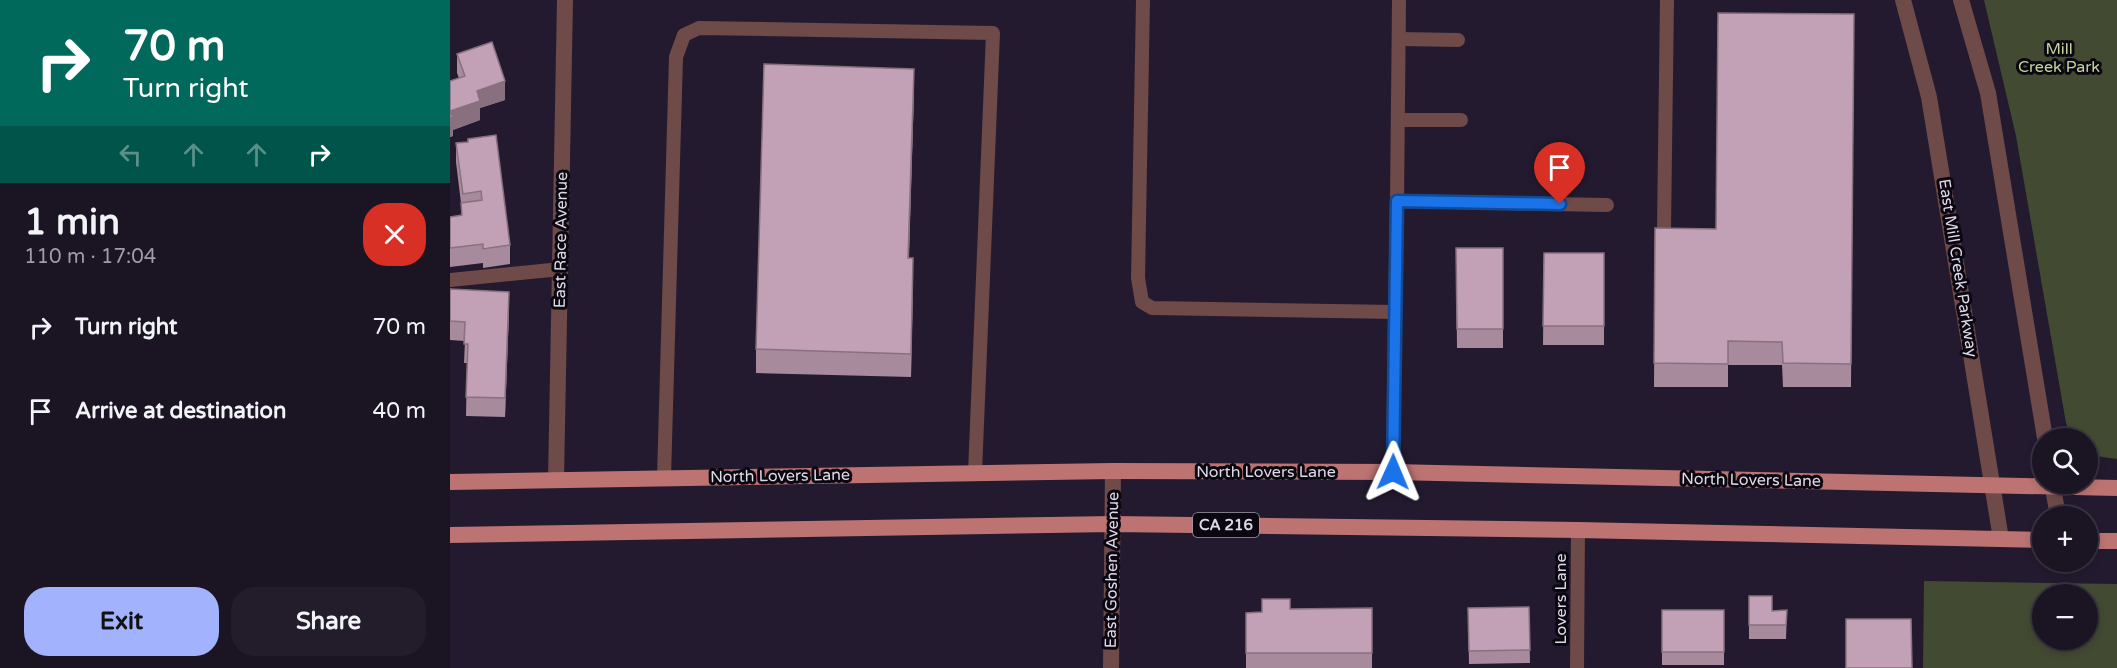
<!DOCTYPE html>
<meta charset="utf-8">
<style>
:root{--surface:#1a1423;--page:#231d2b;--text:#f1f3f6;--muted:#9f9ea6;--line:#383341;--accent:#a3b2fd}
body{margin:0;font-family:"Varela Round",sans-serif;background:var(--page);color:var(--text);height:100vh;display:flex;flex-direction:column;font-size:22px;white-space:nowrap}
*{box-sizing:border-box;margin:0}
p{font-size:20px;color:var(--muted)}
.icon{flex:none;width:33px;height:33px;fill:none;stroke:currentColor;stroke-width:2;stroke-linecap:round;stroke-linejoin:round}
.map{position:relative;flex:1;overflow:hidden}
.drawer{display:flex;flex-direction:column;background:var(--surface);width:450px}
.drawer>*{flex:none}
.top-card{background:#00695c;color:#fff;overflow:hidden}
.tools{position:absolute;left:1582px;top:428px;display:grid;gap:12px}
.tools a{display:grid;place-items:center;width:66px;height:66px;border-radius:50%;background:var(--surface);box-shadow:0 3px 9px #0003,0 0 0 2px var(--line);font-size:30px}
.pin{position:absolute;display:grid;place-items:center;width:51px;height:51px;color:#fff;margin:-62px -26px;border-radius:50% 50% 50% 0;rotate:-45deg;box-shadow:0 0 6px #0007}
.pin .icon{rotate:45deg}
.me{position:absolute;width:66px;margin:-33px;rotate:1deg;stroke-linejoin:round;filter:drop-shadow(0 0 4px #0008)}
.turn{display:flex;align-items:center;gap:21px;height:126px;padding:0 24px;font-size:27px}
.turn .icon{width:78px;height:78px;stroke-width:2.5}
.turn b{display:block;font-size:42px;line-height:51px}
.lanes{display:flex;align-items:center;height:57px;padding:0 24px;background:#0003;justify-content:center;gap:30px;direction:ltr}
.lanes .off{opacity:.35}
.round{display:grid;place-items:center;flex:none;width:63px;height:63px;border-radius:24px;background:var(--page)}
.overview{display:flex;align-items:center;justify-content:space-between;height:102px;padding:0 24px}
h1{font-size:36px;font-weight:800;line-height:45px}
.action{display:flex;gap:12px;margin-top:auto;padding:12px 24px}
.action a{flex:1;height:69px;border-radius:24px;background:var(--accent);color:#111;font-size:24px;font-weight:800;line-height:69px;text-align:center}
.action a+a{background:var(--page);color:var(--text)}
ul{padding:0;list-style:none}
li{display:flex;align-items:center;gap:18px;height:84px;padding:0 24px}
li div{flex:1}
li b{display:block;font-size:22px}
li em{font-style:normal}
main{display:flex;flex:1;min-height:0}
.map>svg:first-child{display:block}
.green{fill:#434a32;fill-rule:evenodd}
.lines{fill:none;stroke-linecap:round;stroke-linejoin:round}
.service{stroke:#6e4a49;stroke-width:14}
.minor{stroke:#6e4a49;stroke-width:16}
.tertiary{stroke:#6e4a49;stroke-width:16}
.primary{stroke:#bc7372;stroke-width:16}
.wall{fill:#a78a9c}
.shaded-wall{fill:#88707f}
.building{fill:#c2a0b5;stroke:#88707f;stroke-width:1.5}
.route-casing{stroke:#114b97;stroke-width:15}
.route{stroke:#1a73e8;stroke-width:10}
.labels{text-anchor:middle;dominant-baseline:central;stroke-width:6;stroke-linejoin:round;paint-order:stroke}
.shield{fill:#0a0710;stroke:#9e9aa6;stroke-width:1.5}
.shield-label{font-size:15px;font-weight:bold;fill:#ded9e7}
.park-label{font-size:16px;fill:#c3d49a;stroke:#0a0710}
.street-label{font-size:16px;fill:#ded9e7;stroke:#0a0710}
</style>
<main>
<section class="drawer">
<div class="top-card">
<div class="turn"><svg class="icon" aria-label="right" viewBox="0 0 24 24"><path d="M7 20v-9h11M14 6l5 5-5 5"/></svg><div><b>70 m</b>Turn right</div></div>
<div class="lanes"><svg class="icon off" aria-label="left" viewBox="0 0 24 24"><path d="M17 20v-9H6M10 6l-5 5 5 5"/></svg><svg class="icon off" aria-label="ahead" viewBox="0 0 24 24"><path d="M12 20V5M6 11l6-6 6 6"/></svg><svg class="icon off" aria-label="ahead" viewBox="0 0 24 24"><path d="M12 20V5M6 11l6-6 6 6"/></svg><svg class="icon" aria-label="right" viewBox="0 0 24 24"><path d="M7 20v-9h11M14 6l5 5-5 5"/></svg></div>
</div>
<div class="overview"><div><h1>1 min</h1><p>110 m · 17:04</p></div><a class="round" style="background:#d93025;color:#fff"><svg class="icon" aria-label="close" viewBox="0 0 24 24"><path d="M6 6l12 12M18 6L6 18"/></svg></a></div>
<ul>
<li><svg class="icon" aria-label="right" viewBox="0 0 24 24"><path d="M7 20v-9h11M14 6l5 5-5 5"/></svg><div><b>Turn right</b></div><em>70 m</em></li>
<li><svg class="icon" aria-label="arrive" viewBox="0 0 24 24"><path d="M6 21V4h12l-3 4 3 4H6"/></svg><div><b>Arrive at destination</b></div><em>40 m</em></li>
</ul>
<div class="action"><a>Exit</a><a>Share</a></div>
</section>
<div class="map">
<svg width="1667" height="668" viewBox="0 0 1667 668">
<rect width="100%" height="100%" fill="#231a2f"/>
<g class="green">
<polygon points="1534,0 1667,0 1667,459 1638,455 1638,438 1622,438 1616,423 1566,136"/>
<path d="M1474 581 1667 584V668H1473ZM1593 594H1638V639H1593Z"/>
</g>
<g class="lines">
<g class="service">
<polyline points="693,0 688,278 692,302 702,308 945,312 947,201 1157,205"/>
<polyline points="949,39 1008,40"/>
<polyline points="948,120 1011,120"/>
<polyline points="947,201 949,0"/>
<polyline points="1214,228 1217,0"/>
<polyline points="0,280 111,269"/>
<polyline points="943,472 945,312"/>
<polyline points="214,477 226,57 234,35 249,28 543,33 525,473"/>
<polyline points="1127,668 1128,530"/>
</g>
<polyline class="minor" points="106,480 115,0"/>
<g class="tertiary">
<polyline points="1453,0 1479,97 1551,539"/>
<polyline points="1511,0 1538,93 1595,438"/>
<polyline points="1602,483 1608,516"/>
<polyline points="661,668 663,471"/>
</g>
<g class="primary">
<polyline points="0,482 663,471 943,472 1667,488"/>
<polyline points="0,535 663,524 1128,530 1593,540"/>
<polyline points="1638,541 1667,541"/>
</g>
</g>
<g class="wall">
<polygon points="1404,14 1401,387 1333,387 1332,365 1278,365 1278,387 1204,387 1205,228 1266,229"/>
<polygon points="7,54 55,100 30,108 30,120 3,130 3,136 0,137 0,81 9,78 7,73"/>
<polygon points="464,92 459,258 463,281 461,377 306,373 306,349"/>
<polygon points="6,143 60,245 60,264 33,268 33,263 0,267 0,217 11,216 11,203 6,162"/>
<polygon points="1006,248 1053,248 1053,348 1007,348"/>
<polygon points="1094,253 1154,253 1154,345 1093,345"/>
<polygon points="0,289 59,311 55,417 16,416 17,363 14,363 15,341 0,340"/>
<polygon points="1299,596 1322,611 1337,610 1336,639 1299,639"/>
<polygon points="1079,607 1080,663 1019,664 1018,608"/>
<polygon points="922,608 922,668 796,668 796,613 812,612 840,609"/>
<rect x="1212" y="610" width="62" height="55"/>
</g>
<g class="shaded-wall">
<polygon points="464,69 464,92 458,281 458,258"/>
<polygon points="55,81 55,100 30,108 30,120 3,130 3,136 0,137 0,111 27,91"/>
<polygon points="463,258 463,281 461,377 461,354"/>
<polygon points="59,292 59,311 55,417 55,398"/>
</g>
<g class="building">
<polygon points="1268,13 1404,14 1401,364 1333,363 1332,342 1278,341 1278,364 1204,363 1205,228 1266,229"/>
<polygon points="42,42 55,81 27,91 30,101 0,111 3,117 0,118 0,81 15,76 7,54"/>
<polygon points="314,64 464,69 458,258 463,258 461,354 306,349"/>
<polygon points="46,135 60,245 33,249 33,244 0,248 0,217 12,215 11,203 32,200 31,191 13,194 6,143 18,142 18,139"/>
<polygon points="1006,248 1053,248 1053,329 1007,329"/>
<polygon points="1094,253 1154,253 1154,326 1093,326"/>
<polygon points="0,289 59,292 55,398 16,397 18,344 14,344 15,322 0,321"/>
<polygon points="1299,596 1322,596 1322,611 1337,610 1336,625 1299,625"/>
<polygon points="812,599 840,599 840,609 922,608 922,653 796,653 796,613 812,612"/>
<polygon points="1079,607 1080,650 1019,651 1018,608"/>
<rect x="1212" y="610" width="62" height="42"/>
<polygon points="1396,619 1461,619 1462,668 1396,668"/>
</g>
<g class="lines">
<defs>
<polyline id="route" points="943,472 947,201 1110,204"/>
</defs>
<use href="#route" class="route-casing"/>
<use href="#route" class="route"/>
</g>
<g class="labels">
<rect class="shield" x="743" y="513" width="66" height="24" rx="4.5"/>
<g class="shield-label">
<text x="776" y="525">CA 216</text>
</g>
<g class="park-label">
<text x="1609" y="49">Mill<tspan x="1609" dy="18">Creek Park</tspan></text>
</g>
<g class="street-label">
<text transform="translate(111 240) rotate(-89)">East Race Avenue</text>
<text transform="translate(1508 268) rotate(81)">East Mill Creek Parkway</text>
<text x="816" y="472">North Lovers Lane</text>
<text transform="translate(330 476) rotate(-1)">North Lovers Lane</text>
<text transform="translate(1301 480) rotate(1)">North Lovers Lane</text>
<text transform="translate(662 570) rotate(-89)">East Goshen Avenue</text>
<text transform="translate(1111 599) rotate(-90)">Lovers Lane</text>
</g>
</g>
</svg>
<div class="tools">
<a><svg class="icon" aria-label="search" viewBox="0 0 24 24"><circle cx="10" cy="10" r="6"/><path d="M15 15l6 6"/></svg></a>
<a>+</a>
<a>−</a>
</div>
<div class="pin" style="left:1110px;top:204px;background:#d93025"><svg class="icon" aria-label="arrive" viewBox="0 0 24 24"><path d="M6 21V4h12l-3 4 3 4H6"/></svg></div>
<svg class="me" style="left:943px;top:472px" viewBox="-20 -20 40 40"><path d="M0-17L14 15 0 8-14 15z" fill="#1a73e8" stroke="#fff" stroke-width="4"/></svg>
</div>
</main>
